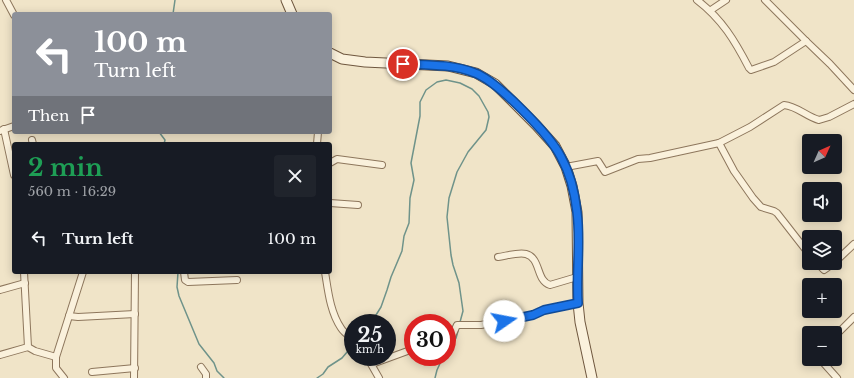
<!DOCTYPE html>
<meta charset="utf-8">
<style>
:root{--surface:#171b24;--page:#20242c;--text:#f1f3f6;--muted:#9ea1a6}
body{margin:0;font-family:"Libre Baskerville",serif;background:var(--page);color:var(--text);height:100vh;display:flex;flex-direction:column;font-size:15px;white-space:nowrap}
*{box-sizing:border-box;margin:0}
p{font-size:13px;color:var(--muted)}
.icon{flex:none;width:22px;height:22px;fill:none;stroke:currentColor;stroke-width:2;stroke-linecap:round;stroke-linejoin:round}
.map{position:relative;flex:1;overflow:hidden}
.side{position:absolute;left:12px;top:142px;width:320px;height:132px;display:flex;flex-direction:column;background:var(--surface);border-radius:4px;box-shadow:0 2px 10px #0003}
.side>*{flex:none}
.guide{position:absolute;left:12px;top:12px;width:320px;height:122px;border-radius:4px;box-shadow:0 2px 10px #0003;background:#8c9099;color:#fff;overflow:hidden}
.needle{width:26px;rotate:45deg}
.fabs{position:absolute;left:802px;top:134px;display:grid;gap:8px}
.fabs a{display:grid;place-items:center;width:40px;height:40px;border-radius:4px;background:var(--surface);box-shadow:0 2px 10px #0003;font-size:20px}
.speed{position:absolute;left:344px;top:314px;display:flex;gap:8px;font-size:20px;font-weight:700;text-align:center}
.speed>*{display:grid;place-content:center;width:52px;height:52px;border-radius:50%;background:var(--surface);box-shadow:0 2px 10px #0003;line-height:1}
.speed small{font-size:10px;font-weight:400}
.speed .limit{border:6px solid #d22;background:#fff;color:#111}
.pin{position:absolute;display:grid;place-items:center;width:34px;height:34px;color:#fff;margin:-17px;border:2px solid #fff;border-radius:50%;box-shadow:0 1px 4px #0007}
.me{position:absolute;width:44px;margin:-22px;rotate:78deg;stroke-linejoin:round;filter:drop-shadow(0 0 3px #0008)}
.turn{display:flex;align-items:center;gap:14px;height:84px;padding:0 16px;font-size:18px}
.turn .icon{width:52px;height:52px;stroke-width:2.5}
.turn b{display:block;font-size:28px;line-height:34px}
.then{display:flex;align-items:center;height:38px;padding:0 16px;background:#0003;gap:8px;font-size:15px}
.round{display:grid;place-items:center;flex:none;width:42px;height:42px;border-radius:4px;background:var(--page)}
.summary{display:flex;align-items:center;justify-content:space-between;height:68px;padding:0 16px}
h1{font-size:24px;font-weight:700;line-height:30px;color:#1e9e55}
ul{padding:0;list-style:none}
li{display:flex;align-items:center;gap:12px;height:56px;padding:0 16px}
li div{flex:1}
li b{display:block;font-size:15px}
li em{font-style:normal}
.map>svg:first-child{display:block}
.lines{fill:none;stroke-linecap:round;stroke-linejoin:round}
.stream{stroke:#6f938a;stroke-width:1.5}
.street-casing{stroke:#8d765c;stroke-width:8}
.secondary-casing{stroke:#6f573f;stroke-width:11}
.street{stroke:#faf1dc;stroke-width:6}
.secondary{stroke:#faf1dc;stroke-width:9}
.route-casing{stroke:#114b97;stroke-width:10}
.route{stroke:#1a73e8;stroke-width:7}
</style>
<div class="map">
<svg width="854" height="378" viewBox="0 0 854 378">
<rect width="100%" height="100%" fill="#f0e4c8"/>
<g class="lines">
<g class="stream">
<polyline points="173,14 175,0"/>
<polyline points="159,132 165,140 164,144"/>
<polyline points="178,272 177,287 179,296 199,344 214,363 217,371 224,378"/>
<polyline points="371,323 381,307 387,290 391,277 402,251 404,236 409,223 410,198 414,180 411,163 420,116 420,102 426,90 437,82 446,80 460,83 472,89 479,96 488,112 489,117 486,130 468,152 457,172 449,198 447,217 451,255 453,265 459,283 463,311 460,322"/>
<polyline points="447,351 456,338 458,331"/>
<polyline points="317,378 323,374 328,367 342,358 353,345"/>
<polyline points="435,378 437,370 443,357"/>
</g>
<defs>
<g id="street">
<polyline points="6,0 14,15"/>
<path d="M697 0C722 19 735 41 749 68L751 70 774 62 806 41"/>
<polyline points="765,0 806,41 830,64 854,90"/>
<polyline points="711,10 726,0"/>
<polyline points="4,129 14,175"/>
<polyline points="0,131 14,126"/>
<polyline points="32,140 33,144"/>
<polyline points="719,143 734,171 753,198 761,207 774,211 777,213 809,254"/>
<polyline points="317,144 318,132"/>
<polyline points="330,163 337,159 382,165"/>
<path d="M566 167 598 161 605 172 638 159 650 158 719 143 750 127 784 105C797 106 807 117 819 120L829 117 854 104"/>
<polyline points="330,203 358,205"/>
<path d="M498 257C506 256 518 252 526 254 541 258 536 281 550 285L577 277"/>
<polyline points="835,262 854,244"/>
<polyline points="817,263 824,270 834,263"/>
<polyline points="24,272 28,347 35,351 56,357"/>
<polyline points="184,272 185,280 188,282 237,280"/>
<path d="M325 272C328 290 330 312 341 328 344 333 349 336 353 339"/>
<polyline points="0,290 25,283"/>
<polyline points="69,316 78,317 135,314"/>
<polyline points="835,336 854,317"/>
<polyline points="447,341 452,336 457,325 481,325 533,315 544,310 578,303"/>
<polyline points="0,355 28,347"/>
<polyline points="367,357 379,378"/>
<polyline points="820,359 837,378"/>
<polyline points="372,364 413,349"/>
<polyline points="201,367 206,374 206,378"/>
<polyline points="92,372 135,368"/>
<polyline points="64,378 56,368 56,357 83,272"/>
<polyline points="134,378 135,272"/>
</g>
<g id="secondary">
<polyline points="286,0 292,14"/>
<polyline points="330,53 342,59 365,62 448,66 476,73 495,84 536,125 555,146 566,167 572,186 577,212 578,303 580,322 592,378"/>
</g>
</defs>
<use href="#street" class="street-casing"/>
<use href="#secondary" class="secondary-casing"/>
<use href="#street" class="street"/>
<use href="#secondary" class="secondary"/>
</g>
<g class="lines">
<defs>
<path id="route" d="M403 64C427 65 452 64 475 73 497 81 550 135 561 157 570 173 575 194 577 212 581 242 576 273 578 303L544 310 533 315 504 321"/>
</defs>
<use href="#route" class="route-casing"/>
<use href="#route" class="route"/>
</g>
</svg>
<div class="fabs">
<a><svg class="needle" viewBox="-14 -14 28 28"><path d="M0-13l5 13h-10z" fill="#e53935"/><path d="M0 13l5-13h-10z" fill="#9ea1a6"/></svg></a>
<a><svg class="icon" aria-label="sound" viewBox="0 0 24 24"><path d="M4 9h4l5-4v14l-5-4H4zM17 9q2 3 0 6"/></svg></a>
<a><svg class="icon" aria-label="layers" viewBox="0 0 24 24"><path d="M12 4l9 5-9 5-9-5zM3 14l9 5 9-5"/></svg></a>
<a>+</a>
<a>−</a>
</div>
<div class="speed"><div>25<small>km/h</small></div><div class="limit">30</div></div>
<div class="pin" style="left:403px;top:64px;background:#d93025"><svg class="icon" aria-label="arrive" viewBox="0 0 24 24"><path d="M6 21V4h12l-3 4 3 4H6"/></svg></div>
<svg class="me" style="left:504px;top:321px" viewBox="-20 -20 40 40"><circle r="19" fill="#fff"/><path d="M0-13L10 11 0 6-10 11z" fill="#1a73e8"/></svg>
<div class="guide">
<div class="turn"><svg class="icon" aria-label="left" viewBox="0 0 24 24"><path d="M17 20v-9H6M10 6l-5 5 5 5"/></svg><div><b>100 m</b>Turn left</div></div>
<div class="then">Then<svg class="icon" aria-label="arrive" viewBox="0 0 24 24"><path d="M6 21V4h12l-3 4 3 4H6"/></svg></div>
</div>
<section class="side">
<div class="summary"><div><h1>2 min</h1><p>560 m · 16:29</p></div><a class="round"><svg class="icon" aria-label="close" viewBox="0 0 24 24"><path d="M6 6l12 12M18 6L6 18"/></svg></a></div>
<ul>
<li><svg class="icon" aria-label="left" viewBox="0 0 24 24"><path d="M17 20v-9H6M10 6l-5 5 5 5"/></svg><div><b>Turn left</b></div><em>100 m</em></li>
</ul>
</section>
</div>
